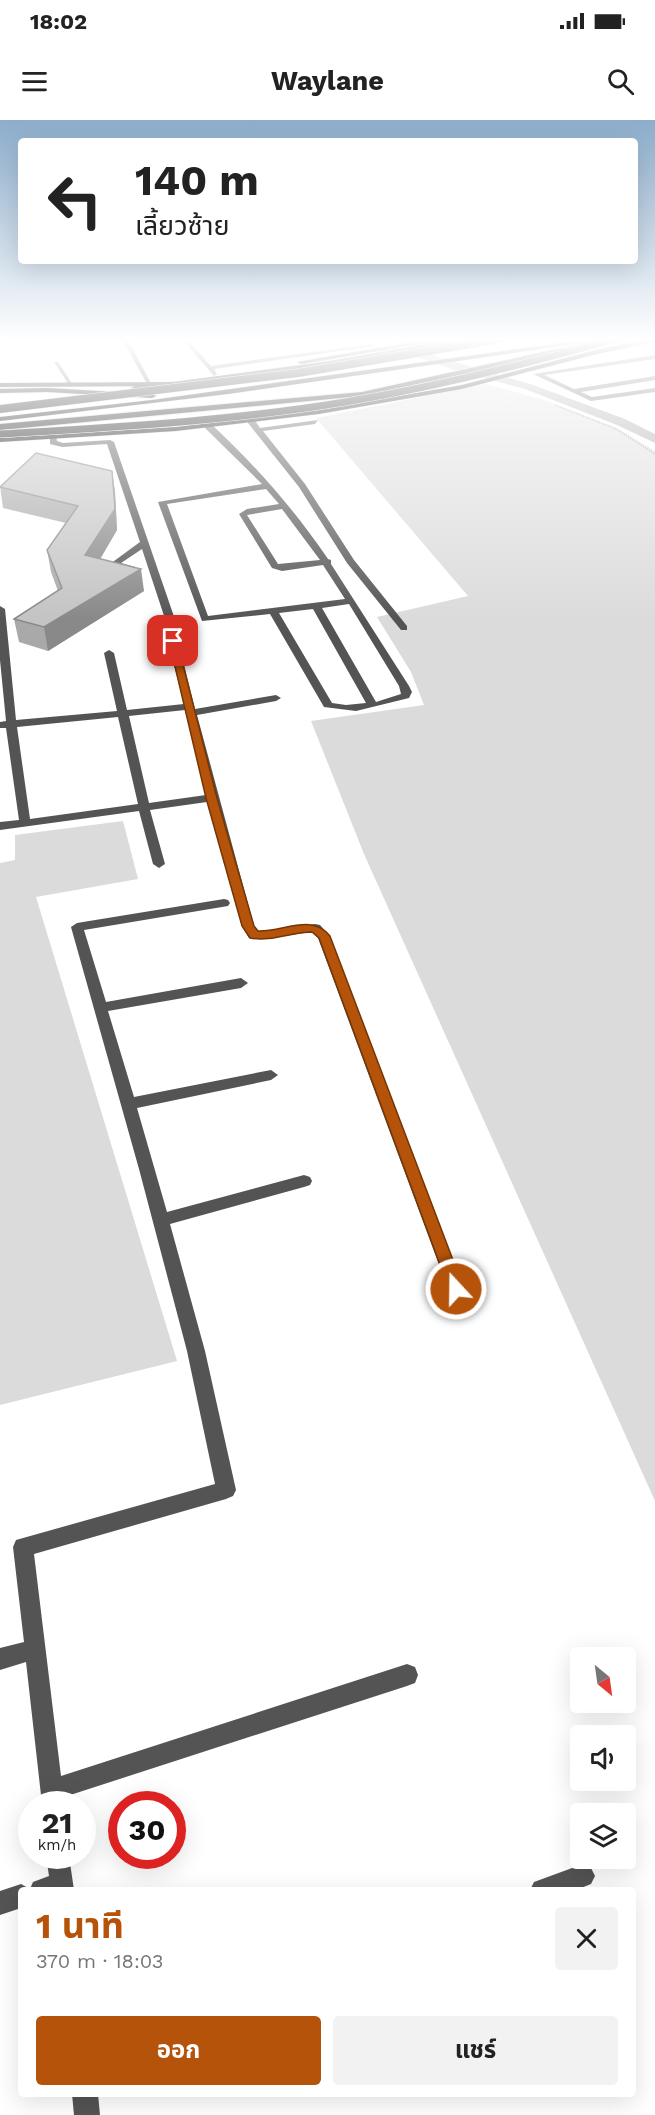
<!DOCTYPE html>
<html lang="th">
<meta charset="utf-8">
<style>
:root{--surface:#fff;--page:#f2f2f2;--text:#222;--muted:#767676;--accent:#b45309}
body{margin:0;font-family:"Work Sans","Noto Sans Thai",sans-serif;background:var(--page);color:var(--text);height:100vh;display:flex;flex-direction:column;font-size:22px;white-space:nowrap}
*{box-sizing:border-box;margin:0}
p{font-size:20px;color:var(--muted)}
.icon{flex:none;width:33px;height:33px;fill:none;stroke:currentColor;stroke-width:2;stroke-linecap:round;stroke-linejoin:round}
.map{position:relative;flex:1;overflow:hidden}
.panel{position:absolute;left:18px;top:1767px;width:618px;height:210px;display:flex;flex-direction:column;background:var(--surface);border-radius:6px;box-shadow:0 6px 24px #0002}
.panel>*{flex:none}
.top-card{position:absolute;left:18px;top:18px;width:620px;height:126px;border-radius:6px;box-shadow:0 6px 24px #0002;background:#fff;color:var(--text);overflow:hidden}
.needle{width:39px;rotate:151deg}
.tools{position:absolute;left:570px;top:1527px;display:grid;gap:12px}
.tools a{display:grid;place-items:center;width:66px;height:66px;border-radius:6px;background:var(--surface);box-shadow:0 6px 24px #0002;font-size:30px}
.speed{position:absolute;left:18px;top:1671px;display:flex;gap:12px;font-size:30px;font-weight:700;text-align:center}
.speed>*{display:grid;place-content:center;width:78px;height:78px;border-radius:50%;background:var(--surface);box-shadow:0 6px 24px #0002;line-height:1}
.speed small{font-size:15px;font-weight:400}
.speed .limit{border:9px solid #d22;background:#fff;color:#111}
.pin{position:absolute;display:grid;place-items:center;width:51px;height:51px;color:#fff;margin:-26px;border-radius:12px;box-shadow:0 3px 9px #0006}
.me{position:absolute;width:66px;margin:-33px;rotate:339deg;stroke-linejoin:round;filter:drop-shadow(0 0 4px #0008)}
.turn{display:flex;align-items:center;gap:21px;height:126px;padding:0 18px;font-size:27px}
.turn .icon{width:78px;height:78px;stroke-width:2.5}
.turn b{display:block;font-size:42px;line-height:51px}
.round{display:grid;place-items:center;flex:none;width:63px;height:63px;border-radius:6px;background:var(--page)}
.headline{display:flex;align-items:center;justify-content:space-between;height:102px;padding:0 18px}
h1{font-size:36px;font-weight:700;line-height:45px;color:var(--accent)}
.action{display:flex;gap:12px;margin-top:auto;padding:12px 18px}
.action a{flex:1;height:69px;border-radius:6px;background:var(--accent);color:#fff;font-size:24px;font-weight:700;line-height:69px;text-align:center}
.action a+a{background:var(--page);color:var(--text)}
.status{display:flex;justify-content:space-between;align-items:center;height:42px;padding:0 30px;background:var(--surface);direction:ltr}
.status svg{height:16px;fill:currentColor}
header{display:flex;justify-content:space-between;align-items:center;height:78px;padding:0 18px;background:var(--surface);font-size:27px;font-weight:700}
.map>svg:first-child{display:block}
.green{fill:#dbdbdb}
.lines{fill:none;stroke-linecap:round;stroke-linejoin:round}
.canal{fill:#a2a2a2;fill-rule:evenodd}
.major-casing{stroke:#dbdbdb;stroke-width:1}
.highway-casing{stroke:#dbdbdb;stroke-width:2}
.path{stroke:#767676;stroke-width:1.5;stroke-dasharray:1 1.5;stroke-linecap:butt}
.minor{fill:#545454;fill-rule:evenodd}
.major{fill:#000;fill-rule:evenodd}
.highway{fill:#000;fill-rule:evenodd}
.major-bridge-casing{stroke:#dbdbdb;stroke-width:8;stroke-linecap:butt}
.highway-bridge-casing{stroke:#dbdbdb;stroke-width:9;stroke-linecap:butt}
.major-bridge{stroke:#000;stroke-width:7}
.highway-bridge{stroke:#000;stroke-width:8}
.wall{fill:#a9a9a9}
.shaded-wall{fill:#898989}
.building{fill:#c4c4c4;stroke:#898989;stroke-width:1.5}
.route{fill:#b45309;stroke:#753606;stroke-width:1.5}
</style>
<div class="status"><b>18:02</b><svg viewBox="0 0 49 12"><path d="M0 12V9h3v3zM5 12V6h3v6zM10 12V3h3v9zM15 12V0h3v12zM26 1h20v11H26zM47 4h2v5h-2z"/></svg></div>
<header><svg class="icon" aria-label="menu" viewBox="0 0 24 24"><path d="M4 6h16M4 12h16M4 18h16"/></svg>Waylane<svg class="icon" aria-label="search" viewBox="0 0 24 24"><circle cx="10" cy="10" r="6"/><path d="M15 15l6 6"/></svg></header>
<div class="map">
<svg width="655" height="1995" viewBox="0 0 655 1995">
<rect width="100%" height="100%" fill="#fff"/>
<g class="green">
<polygon points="486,264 544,280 617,308 655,331 655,1381 364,734 311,601 424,585 411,552 377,497 468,476 316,298"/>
<polygon points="123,701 138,759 36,777 177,1241 0,1285 0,743 15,740 15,715"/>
</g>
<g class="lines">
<g class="canal">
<polygon points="0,219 10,219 0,223"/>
<polygon points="394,219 406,219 419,231 533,265 625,299 655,314 655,323 617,305 525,269 455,250 411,235"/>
</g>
<defs>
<g id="major">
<polygon points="453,219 469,219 330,245 173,266 0,267 0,263 173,262 330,241"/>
<polygon points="589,219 610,219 228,274 0,301 0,297 152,280"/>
<polygon points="648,219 655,219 655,222 597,234 462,269 319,294 176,311 0,322 0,318 176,307 319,290 462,265 596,230"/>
</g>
<g id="highway">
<polygon points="430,219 450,219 301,244 297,242"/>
<polygon points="609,219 627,219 362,276 0,310 0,304 362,272 547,231"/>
<polygon points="173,262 176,262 176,266 135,270 131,268 135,266"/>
<polygon points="47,268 152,274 156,276 152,278 47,272 0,273 0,269"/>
</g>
</defs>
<use href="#major" class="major-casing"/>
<use href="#highway" class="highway-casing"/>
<polyline class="path" points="555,285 616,309 655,334"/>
<g class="minor">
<polygon points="122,219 128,220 152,265 147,264"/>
<polygon points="182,219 191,219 189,221 211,246 372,224 375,226 214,249 217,254 214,256"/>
<polygon points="655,235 655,239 544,255 574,269 655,256 655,260 581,272 592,277 655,268 655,272 591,281 533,254"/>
<polygon points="54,242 58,242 73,265 69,265"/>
<polygon points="248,299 254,299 260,308 318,300 315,304 263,311 305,364 354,440 407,506 407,510 401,510 347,443 299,367 248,303"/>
<path d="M205 304H211C256 346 294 389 328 439L331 440V444L409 566 412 572 409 578 356 591 324 587 270 494 202 501 158 382 262 364 205 308ZM266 369 279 384 247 389 239 394 272 448 282 451 323 445 345 479 208 496 167 384ZM282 389 320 440 278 444 247 395ZM349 484 399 566 401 574 376 582 322 488ZM313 489 366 583 346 585 332 583 279 493Z"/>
<polygon points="50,315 56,315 57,321 63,323 110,320 114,322 180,514 178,516 170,514 142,429 121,443 135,447 135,451 110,444 140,422 107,324 62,327 50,324"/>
<path d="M0 486 5 489 16 600 117 591 104 533 109 530 114 533 127 590 184 584 168 521 173 518 178 521 195 589 276 575 281 578 276 581 197 595 254 806 258 811H262L315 804 320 805 330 816 464 1169 462 1174 456 1176 450 1174 448 1169 318 818 312 812 269 818H249L242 806 207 682 150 690 165 744 159 748 153 744 139 691 0 710V702L19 700 6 608H0V602L6 601 0 540ZM185 590 206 675 149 683 129 596ZM118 597 138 684 30 699 17 607Z"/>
<polygon points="224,779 228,780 230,783 228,786 84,810 106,882 241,858 248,863 241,868 108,891 134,977 271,950 278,955 271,960 137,988 167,1092 304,1055 310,1057 312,1061 310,1065 304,1067 170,1104 205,1231 236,1370 233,1376 226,1379 34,1434 61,1656 407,1544 415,1547 418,1555 415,1563 407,1566 64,1677 64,1684 42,1684 26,1542 0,1550 0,1528 24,1522 13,1427 16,1420 215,1364 187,1231 139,1049 71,807 77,803"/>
<polygon points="46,1736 69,1736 74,1770 21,1770 21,1788 0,1795 0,1771 21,1764 30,1769 33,1762 49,1756"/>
<polygon points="583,1744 591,1748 595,1756 591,1764 576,1770 530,1770 534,1762"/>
<polygon points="72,1974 98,1974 100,1995 74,1995"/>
</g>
<use href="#major" class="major"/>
<use href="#highway" class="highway"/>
<defs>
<path id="major-bridge" d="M0 314C115 307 231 301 345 282 436 267 526 244 615 219"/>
<polyline id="highway-bridge" points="0,289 298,253 500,219"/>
</defs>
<use href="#major-bridge" class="major-bridge-casing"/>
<use href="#highway-bridge" class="highway-bridge-casing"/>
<use href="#major-bridge" class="major-bridge"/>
<use href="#highway-bridge" class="highway-bridge"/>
</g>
<polygon class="wall" points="112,351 115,372 117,410 100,439 144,471 48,531 19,522 14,499 58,471 51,452 47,430 66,403 3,388 0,366"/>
<g class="shaded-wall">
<polygon points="112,351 115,372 117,410 89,458 85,435"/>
<polygon points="141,449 144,471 48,531 44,507"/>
</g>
<polygon class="building" points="36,333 112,351 115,389 85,435 141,449 44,507 14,499 62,468 47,430 78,386 0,367"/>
<linearGradient id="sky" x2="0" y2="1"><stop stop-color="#8cadcc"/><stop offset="0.44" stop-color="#fff"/><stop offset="1" stop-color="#fff" stop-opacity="0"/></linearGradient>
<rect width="655" height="499" fill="url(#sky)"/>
<path class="route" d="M173 518 177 521 217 678 254 806 258 811C283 812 312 793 330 816L464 1169 462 1173 456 1175 451 1173 449 1169 319 818 312 812C291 812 272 822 250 818L242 806 206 678 169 521Z"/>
</svg>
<div class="tools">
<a><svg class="needle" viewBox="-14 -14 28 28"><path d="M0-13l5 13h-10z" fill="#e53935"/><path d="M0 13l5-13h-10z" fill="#767676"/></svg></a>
<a><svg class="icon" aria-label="sound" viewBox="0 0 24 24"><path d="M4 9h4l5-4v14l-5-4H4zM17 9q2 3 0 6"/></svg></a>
<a><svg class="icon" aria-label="layers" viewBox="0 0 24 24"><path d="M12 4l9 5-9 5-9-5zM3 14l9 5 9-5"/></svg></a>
</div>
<div class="speed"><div>21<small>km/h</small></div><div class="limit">30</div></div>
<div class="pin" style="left:173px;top:521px;background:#d93025"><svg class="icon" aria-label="arrive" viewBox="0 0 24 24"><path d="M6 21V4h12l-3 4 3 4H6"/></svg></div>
<svg class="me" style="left:456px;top:1169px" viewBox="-20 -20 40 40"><circle r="17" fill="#b45309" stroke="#fff" stroke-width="3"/><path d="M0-11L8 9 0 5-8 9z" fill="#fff"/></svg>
<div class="top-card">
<div class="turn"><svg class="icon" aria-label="left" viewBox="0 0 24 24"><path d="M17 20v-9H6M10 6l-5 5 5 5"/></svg><div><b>140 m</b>เลี้ยวซ้าย</div></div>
</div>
<section class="panel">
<div class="headline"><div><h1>1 นาที</h1><p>370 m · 18:03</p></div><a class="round"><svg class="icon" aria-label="close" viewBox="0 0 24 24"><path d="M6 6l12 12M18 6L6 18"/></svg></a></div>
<div class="action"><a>ออก</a><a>แชร์</a></div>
</section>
</div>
